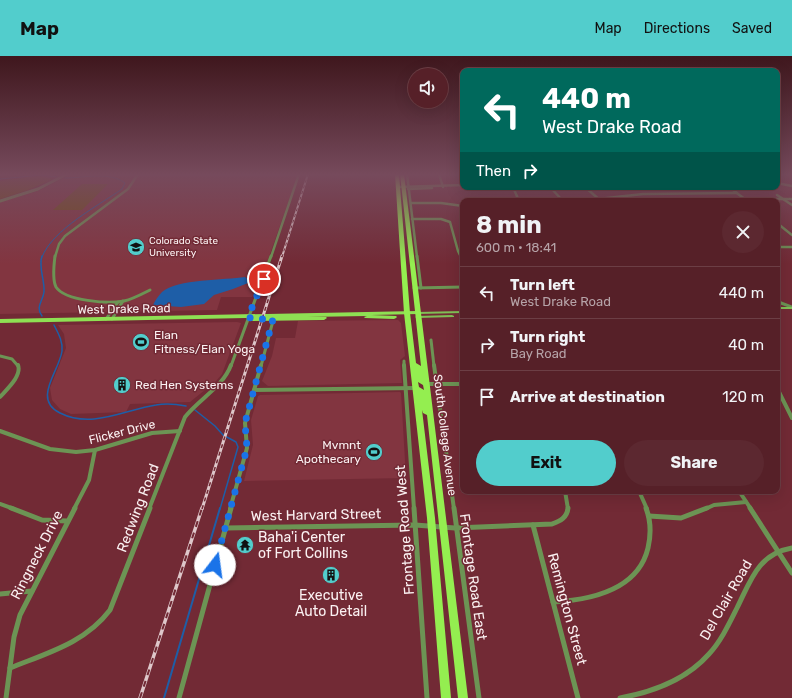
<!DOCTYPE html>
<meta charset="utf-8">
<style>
:root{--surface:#562028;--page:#5c2830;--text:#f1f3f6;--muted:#b6a3a8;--line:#6c3e45;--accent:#52cdcc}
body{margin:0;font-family:Rubik,sans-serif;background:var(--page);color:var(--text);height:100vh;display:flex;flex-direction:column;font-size:15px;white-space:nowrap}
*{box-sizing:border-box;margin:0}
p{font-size:13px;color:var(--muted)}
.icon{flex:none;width:22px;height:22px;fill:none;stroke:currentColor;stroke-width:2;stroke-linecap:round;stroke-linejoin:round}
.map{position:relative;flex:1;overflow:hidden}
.panel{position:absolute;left:460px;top:142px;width:320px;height:296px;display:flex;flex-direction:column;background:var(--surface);border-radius:8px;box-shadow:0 4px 16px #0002,0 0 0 1px var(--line)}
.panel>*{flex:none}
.guide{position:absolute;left:460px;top:12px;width:320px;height:122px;border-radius:8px;box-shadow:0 4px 16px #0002,0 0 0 1px var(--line);background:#00695c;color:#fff;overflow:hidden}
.controls{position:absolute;left:408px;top:12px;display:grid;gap:8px}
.controls a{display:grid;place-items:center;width:40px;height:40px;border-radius:50%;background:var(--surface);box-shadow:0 4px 16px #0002,0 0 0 1px var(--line);font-size:20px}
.pin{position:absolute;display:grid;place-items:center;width:34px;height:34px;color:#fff;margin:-17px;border:2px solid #fff;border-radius:50%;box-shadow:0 1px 4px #0007}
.me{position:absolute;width:44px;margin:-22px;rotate:15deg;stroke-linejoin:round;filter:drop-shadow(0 0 3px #0008)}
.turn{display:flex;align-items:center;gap:14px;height:84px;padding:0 16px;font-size:18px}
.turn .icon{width:52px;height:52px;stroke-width:2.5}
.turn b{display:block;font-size:28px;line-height:34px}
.then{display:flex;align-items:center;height:38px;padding:0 16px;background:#0003;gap:8px;font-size:15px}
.round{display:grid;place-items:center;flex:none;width:42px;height:42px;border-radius:21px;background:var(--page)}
.overview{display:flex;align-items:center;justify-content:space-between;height:68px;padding:0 16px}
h1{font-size:24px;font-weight:700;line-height:30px}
.button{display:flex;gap:8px;margin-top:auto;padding:8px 16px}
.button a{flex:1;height:46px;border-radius:24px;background:var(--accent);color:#111;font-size:16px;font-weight:700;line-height:46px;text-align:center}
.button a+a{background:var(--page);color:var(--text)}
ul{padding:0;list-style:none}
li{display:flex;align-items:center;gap:12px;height:52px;padding:0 16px;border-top:1px solid var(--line)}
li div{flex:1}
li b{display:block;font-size:15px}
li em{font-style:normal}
header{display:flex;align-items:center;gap:24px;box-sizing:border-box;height:56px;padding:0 20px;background:var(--accent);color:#111}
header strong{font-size:19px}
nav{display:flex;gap:22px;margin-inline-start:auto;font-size:14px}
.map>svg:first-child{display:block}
.built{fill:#823540}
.green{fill:#704d15}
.water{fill:#1e5ea7}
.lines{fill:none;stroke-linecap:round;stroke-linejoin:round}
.stream-far2{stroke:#1e5ea7;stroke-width:1}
.stream-far1{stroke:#1e5ea7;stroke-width:1.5}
.stream{stroke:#1e5ea7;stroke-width:2}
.minor-far3{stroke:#6c9454;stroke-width:2.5}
.minor-far2{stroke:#6c9454;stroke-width:3}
.minor-far1{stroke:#6c9454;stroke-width:4}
.minor{stroke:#6c9454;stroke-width:5}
.tertiary{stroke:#6c9454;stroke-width:3}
.secondary{fill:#80bf55;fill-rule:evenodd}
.primary{fill:#8ee053;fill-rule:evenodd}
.trunk{fill:#94ee50;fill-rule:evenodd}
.rail-far2-casing{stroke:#dec7ca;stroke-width:2}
.rail-far1-casing{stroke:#dec7ca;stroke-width:3}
.rail-casing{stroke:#dec7ca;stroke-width:3.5}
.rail-far2{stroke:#722a35;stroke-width:1;stroke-dasharray:3;stroke-linecap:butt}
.rail-far1{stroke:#722a35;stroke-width:1.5;stroke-dasharray:4;stroke-linecap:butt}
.rail{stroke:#722a35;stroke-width:2;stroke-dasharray:6;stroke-linecap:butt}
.route{stroke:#1a73e8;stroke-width:7;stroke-dasharray:0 12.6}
.labels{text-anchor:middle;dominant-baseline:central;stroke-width:3;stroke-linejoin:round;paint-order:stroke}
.far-poi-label{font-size:10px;fill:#fbf1f2;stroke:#722a35;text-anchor:start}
.street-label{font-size:12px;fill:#fbf1f2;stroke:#722a35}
.poi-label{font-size:12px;fill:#fbf1f2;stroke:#722a35;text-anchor:start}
.near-street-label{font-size:14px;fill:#fbf1f2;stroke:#722a35}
.near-poi-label{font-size:14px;fill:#fbf1f2;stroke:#722a35;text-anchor:start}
</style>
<header>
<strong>Map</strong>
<nav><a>Map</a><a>Directions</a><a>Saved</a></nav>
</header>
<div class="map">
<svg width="792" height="642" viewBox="0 0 792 642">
<rect width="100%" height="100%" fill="#722a35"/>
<g class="built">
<polygon points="72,118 298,118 257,235 252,241 221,241 217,254 0,258 0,146 38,135"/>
<polygon points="398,264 401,267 405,300 400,304 402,327 268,330 262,325 272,300 276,282 295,282 298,265"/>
<polygon points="237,266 241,267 222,318 216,325 190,346 130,348 126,356 71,358 60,353 52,344 50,332 66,292 64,278 58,269"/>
<polygon points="400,336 401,337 406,422 244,425 253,389 251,364 258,340 260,339"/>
</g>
<g class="green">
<polygon points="38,120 53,123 28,134 0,143 0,125"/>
<polygon points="82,128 108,128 82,154 53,154"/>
</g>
<path class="water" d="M245 221 250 225 248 227 233 233 214 239 204 248 181 251 153 249C155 245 158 240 162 236 177 223 225 224 245 221Z"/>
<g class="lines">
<g class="stream-far2">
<polyline points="0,123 41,119 57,121"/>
<path d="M42 201C53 173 98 150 122 133L125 127C109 115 84 122 65 122"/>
</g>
<g class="stream-far1">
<path d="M42 260C35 251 43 245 44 236 45 224 38 211 42 200"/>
<path d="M54 269C58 277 63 285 62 295 59 316 32 343 60 357 92 373 124 354 156 349 166 347 176 348 186 350"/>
<polyline points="195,354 215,370 223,379 236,386 238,391 220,453"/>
</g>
<polyline class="stream" points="164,642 220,452"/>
<g class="minor-far3">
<polyline points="80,118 118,118"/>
<polyline points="130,118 147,118"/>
<polyline points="407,118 417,201"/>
<polyline points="439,118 443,131"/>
<polyline points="777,127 792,130"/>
<polyline points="398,131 463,129"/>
<polyline points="513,131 519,145"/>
<polyline points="550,131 563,145"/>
<polyline points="585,131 601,145"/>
<polyline points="729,131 746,144"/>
<polyline points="408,133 432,132"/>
<polyline points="777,139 792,149"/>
<polyline points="598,143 643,138 737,137"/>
<polyline points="745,143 792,143"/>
<polyline points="537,145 563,145"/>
<polyline points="411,147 441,147 463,150"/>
<polyline points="412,163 441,163 450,166 458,195 461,201"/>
<polyline points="777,167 792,179"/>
<polyline points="777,191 792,191"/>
<polyline points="55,201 59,188 65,180 128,133 138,118"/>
<polyline points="271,201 299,118"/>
</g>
<g class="minor-far2">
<path d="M55 200C54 208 52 223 56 231 65 245 109 248 124 245 133 243 142 238 150 234"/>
<polyline points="417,200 421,232"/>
<polyline points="461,200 463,204"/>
<polyline points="414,232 463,231"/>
<polyline points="777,243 781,247 792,251"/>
<polyline points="106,263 118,246"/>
<polyline points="112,263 123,245"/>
<polyline points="431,284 434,310"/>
<polyline points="0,300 12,303 18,310"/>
<polyline points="404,305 404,310"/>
<polyline points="231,310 271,200"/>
<polyline points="261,310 274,261"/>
</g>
<g class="minor-far1">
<polyline points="404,309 414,453"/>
<polyline points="434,309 454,453"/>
<polyline points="427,328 463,328"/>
<polyline points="777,332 792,362"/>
<polyline points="254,334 416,332"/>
<path d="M0 341C7 333 22 320 18 309"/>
<polyline points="0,375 50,393 76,396 95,394 152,377 180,375"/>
<polyline points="565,435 568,453"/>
<polyline points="639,435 647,453"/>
<polyline points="739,435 751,453"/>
<polyline points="0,448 14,453"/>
<polyline points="74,453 89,424 95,394"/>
<path d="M149 453 185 361C199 343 223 331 231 309"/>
<polyline points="230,453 247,392 245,367 261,309"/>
<polyline points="705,453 714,449 746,446"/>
</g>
<g class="minor">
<polyline points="11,452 42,464 67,465"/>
<polyline points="414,452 427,642"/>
<polyline points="454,452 479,642"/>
<polyline points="750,452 792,517"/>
<polyline points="649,460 681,462 707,452"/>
<polyline points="533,469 578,642"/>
<path d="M226 472 415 469 455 472 552 468C560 465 567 462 568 452"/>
<polyline points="0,538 32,535"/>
<path d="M553 546C590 544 638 534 648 492 651 479 651 465 646 452"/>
<path d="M10 612C47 597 85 587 110 554L150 452"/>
<polyline points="6,642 14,581 20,559 75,452"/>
<polyline points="179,642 231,452"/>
<path d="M620 642C653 636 686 624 709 598 721 585 729 568 737 552 751 524 758 498 792 492"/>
</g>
<polyline class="tertiary" points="0,145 38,133 67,118"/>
<g class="secondary">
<rect x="777" y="251" width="15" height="2"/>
<polygon points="463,255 463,257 417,258 415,257 417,256"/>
<polygon points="452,259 454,260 454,261 417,262 415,261 417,260"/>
</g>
<polygon class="primary" points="417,255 419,256 420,257 419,258 371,259 396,260 397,261 396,262 394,263 365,262 364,261 367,260 307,261 326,261 327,262 324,264 253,265 246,262 0,267 0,263"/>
<path class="trunk" d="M395 118H399L410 257 416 307 421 310 400 118H404L468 642H458L427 359 423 357 422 354 435 462 451 642H441L427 462 404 257ZM418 326 423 329 424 334 419 331Z"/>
<defs>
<polyline id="rail-far2" points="282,201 308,118"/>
<polyline id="rail-far1" points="202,453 282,200"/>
<polyline id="rail" points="140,642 202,452"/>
</defs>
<use href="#rail-far2" class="rail-far2-casing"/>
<use href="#rail-far1" class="rail-far1-casing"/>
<use href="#rail" class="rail-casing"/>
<use href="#rail-far2" class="rail-far2"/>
<use href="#rail-far1" class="rail-far1"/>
<use href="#rail" class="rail"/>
</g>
<linearGradient id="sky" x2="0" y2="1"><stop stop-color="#3f171d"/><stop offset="0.57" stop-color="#764a5c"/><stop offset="1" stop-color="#764a5c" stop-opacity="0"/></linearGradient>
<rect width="792" height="208" fill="url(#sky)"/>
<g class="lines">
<polyline class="route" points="215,509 247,392 245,367 273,263 253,263 248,261 264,223"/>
</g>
<defs>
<symbol id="university-disc" viewBox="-11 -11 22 22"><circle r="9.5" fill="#52cdcc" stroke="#722a35"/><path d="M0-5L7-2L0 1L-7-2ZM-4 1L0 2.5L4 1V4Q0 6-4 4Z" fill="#111"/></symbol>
<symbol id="stadium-disc" viewBox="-11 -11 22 22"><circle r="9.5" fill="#52cdcc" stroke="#722a35"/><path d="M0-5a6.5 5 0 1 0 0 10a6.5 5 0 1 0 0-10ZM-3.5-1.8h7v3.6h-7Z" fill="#111"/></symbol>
<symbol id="building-disc" viewBox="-11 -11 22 22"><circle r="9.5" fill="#52cdcc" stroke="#722a35"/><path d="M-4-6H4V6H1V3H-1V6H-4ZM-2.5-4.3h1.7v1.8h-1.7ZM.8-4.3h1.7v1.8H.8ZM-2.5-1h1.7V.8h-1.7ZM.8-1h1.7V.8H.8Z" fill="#111"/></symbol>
<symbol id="temple-disc" viewBox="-11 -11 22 22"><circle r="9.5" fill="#52cdcc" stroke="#722a35"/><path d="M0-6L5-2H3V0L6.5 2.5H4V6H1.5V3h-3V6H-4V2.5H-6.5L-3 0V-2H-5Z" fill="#111"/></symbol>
</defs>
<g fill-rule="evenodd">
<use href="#university-disc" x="126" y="181" width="20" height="20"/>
<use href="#stadium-disc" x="131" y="276" width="20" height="20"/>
<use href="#building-disc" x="112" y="319" width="20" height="20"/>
<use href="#stadium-disc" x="364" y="386" width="20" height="20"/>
<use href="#temple-disc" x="235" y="479" width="20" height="20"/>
<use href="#building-disc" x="321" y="509" width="20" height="20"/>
</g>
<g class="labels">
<g class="far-poi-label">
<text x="149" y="185">Colorado State<tspan x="149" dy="12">University</tspan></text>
</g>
<g class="street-label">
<text transform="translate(124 253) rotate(-1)">West Drake Road</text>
<text transform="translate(122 376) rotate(-14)">Flicker Drive</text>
<text transform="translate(445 379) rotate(83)">South College Avenue</text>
</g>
<g class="poi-label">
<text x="154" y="279">Elan<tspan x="154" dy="14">Fitness/Elan Yoga</tspan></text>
<text x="135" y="329">Red Hen Systems</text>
<text x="361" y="389" text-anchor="end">Mvmnt<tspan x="361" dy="14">Apothecary</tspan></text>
</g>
<g class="near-street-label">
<text transform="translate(138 452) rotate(-69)">Redwing Road</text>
<text transform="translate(316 459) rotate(-1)">West Harvard Street</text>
<text transform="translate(405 474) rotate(-94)">Frontage Road West</text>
<text transform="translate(37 499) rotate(-63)">Ringneck Drive</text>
<text transform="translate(473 521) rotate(82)">Frontage Road East</text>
<text transform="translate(726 544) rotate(-60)">Del Clair Road</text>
<text transform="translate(567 553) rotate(75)">Remington Street</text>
</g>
<g class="near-poi-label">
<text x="258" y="481">Baha'i Center<tspan x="258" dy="16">of Fort Collins</tspan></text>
<text x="331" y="539" text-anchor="middle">Executive<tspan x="331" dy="16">Auto Detail</tspan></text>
</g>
</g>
</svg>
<div class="controls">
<a><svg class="icon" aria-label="sound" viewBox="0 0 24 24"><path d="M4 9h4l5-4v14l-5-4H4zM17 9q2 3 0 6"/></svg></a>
</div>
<div class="pin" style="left:264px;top:223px;background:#d93025"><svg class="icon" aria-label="arrive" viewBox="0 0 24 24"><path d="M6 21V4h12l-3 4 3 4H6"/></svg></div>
<svg class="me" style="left:215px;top:509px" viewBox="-20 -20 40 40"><circle r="19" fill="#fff"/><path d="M0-13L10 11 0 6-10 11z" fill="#1a73e8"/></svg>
<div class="guide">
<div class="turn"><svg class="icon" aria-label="left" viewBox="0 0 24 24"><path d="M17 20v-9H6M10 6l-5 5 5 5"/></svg><div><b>440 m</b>West Drake Road</div></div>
<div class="then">Then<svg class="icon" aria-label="right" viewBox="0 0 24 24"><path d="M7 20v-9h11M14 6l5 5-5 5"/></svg></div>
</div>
<section class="panel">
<div class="overview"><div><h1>8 min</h1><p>600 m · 18:41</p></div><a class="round"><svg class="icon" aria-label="close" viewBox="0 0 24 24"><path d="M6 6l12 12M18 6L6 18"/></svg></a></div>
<ul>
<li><svg class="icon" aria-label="left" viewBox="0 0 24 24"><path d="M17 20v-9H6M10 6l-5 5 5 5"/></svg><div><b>Turn left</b><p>West Drake Road</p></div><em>440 m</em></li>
<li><svg class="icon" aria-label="right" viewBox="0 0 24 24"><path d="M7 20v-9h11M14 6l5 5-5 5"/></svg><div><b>Turn right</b><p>Bay Road</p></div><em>40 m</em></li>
<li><svg class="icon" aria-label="arrive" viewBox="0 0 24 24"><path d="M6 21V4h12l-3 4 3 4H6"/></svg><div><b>Arrive at destination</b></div><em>120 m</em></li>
</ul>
<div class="button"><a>Exit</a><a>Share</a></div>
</section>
</div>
